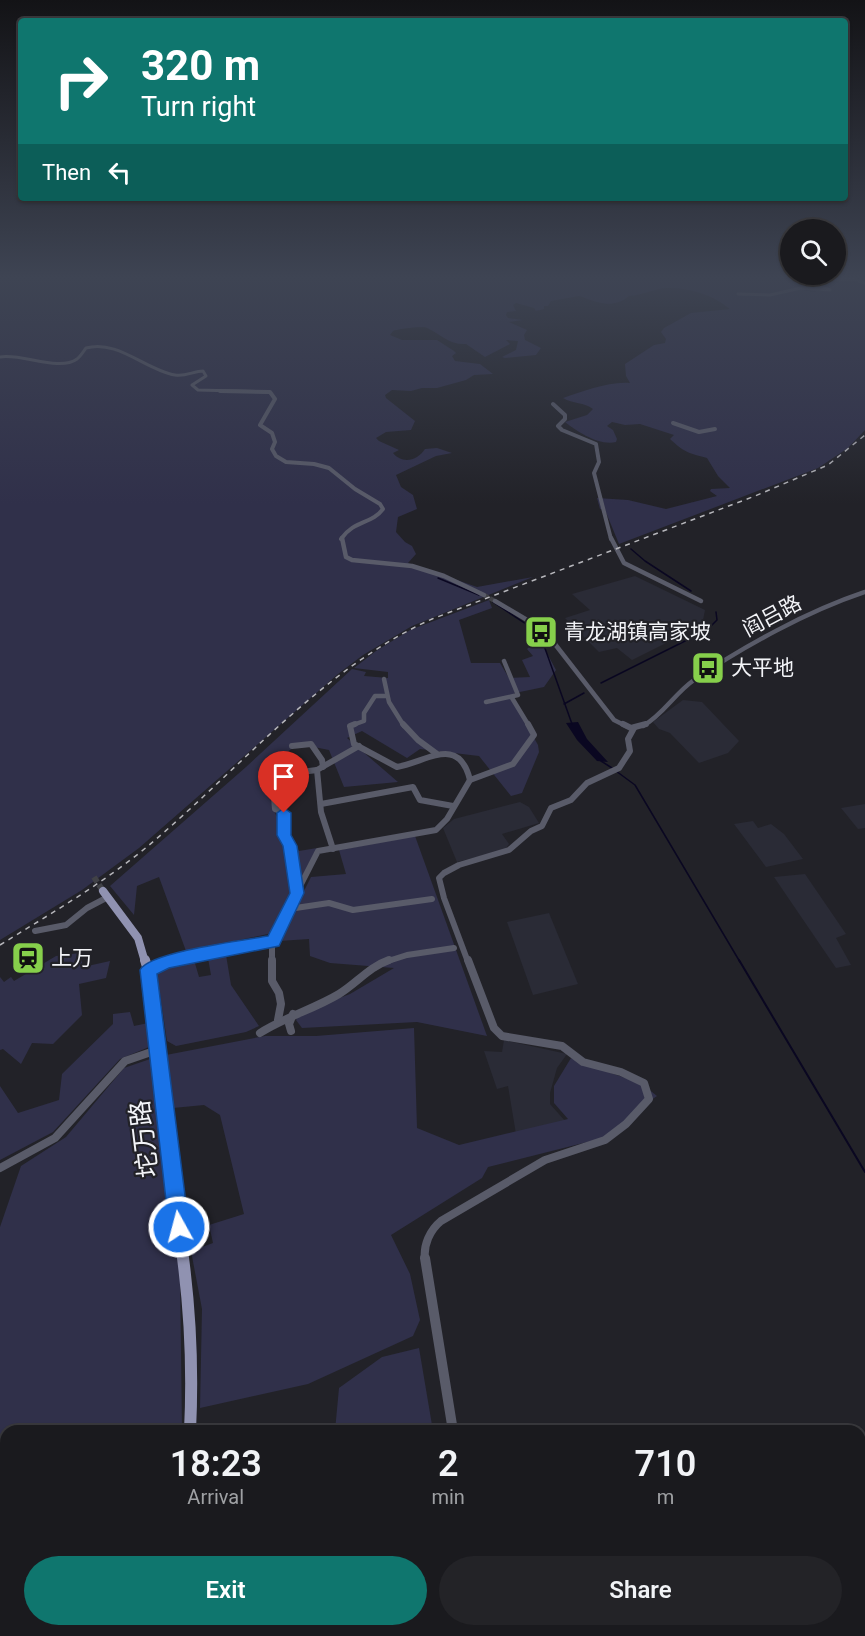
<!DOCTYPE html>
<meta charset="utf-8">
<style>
:root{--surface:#1a1a1e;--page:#232327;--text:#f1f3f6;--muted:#9fa1a4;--line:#38383c;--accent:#0f766e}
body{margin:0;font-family:Roboto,"Noto Sans SC",sans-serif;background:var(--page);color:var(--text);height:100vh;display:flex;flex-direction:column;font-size:22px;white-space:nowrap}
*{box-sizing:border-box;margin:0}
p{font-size:20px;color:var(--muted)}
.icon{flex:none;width:33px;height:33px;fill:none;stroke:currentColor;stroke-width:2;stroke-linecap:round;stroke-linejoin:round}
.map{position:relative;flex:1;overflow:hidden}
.details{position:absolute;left:0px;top:1425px;width:866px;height:212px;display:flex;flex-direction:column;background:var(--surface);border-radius:18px 18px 0 0;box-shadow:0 2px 4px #0004,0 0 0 2px var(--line)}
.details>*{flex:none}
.banner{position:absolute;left:18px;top:18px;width:830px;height:183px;border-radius:6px;box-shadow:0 2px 4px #0004,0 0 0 2px var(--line);background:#0f766e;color:#fff;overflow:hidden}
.buttons{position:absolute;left:780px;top:219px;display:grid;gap:12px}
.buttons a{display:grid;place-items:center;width:66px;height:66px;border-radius:50%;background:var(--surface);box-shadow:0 2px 4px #0004,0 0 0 2px var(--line);font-size:30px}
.pin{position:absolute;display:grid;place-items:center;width:51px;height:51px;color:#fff;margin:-62px -26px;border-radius:50% 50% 50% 0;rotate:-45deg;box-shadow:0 0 6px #0007}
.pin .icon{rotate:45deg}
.me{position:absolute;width:66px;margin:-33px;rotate:353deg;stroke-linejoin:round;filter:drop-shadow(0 0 4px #0008)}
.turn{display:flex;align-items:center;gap:21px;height:126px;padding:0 24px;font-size:27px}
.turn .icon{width:78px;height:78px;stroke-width:2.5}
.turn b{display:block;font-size:42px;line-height:51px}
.then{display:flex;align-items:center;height:57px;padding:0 24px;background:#0003;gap:12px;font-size:22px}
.eta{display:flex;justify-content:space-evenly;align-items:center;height:102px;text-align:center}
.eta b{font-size:36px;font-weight:600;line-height:42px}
.button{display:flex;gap:12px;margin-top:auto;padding:12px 24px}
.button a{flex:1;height:69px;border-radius:36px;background:var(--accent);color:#fff;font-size:24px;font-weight:600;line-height:69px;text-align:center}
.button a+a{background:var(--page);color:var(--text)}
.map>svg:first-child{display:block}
.built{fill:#2a2b36}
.green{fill:#30304a}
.water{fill:#0a0721}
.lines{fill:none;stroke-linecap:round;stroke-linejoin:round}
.stream-far1{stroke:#0a0721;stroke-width:1.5}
.stream{stroke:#0a0721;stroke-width:2}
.minor-tunnel-far1{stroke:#414247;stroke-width:4.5;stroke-dasharray:4.5 2;stroke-linecap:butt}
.minor-tunnel{stroke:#414247;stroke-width:6;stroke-dasharray:6 3;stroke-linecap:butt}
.minor-far5{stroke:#595b69;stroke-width:3}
.minor-far4{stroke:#595b69;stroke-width:4}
.minor-far3{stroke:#595b69;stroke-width:4.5}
.minor-far2{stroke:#595b69;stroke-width:6}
.minor-far1{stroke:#595b69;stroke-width:8}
.minor{stroke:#595b69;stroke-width:10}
.major-far2{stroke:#9092b1;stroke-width:8}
.major-far1{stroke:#9092b1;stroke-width:10}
.major{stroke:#9092b1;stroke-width:12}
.rail{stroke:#b6b6bb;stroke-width:1.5;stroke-dasharray:5 5;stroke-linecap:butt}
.route{fill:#1a73e8;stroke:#114b97;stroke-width:1.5}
.labels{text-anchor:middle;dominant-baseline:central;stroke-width:4.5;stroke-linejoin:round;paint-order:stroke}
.street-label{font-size:21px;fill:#f3f4f8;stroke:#222228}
.poi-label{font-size:21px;fill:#f3f4f8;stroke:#222228;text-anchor:start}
.near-street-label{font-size:26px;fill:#f3f4f8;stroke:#222228}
</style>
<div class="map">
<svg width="865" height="1636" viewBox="0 0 865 1636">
<rect width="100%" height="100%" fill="#222228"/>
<g class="built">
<polygon points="635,576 705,610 702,625 632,660 617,648 599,652 565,618 590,610 572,594"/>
<polygon points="683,700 702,702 739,741 728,753 699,763 670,733 659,729 653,722"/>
<polygon points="520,802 529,807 539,823 502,834 509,844 505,850 457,862 443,828 454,819"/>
<polygon points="865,804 865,828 858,829 841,808"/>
<polygon points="753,821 758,828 771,824 784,834 803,859 766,867 734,824"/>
<polygon points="805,874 846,934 836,938 851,965 836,968 774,877"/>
<polygon points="549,913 578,984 533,995 507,922"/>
<polygon points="504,1040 567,1054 557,1068 550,1093 550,1104 566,1122 516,1134 508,1086 497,1089 484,1051 502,1052"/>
<polygon points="740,1630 758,1636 505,1636 504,1631"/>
</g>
<g class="green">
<path d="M0 275H865V430L848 448 818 468 619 544 605 510 600 509 597 498 628 500 666 509 717 496 710 491 711 489 730 488 718 476 707 458C688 453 684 452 670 439L674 435 640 424 625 425 612 422 607 426 613 430 617 439 616 442C599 446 578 432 565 422L587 415 593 409C584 402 573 404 563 398 583 391 610 381 630 383L626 376 625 364 654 345 665 343 666 339 661 332 664 328 691 313 730 309C714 295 687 287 666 288 655 289 642 295 629 296 612 310 597 302 579 296L551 301 548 306H544V309L536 311 534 308 516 303 513 305 516 311 507 312 506 315 508 318 523 320 509 322 527 330 524 335 525 340 541 348 536 355 505 358 502 357 516 350 518 341 506 340 510 344 485 357 466 344C449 345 442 335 427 328 423 326 398 329 393 331L390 335 402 340H437L454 351 456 353 452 356 455 361 480 364 493 374 474 375 466 380 437 388H422L411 391 392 390 385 395 386 398 415 421 411 430 386 432 376 438 379 441 399 450 393 453C403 465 418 460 425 449L437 448 452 453 436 456 396 475 401 487 413 495 417 509 398 517 396 532 405 542 412 546 416 554 408 563 477 587 533 577 412 626 363 655 338 674 139 848 82 890 0 940Z"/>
<polygon points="489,600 492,608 459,620 471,663 500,663 509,678 530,677 522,660 533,656 527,649 533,643 542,644 556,670 544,687 515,693 511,697 538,745 539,752 522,793 511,796 479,756 420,749 407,758 362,731 347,738 398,782 344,787 329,750 299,744 260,770 276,815 299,851 317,848 279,922 268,934 186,951 159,877 137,886 134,915 110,886 246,767 352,669 366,672 364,676 388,678 388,672 354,668 376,651 410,630"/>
<polygon points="415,836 487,1036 417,1022 302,1028 296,1020 300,1013 350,994 394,968 330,963 310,956 309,939 279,941 311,877 346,874 339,850"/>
<polygon points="80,953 83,967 110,961 106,978 79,984 82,1015 53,1044 32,1043 21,1064 3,1049 0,1050 0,977 4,982 11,977 14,981 56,956"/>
<polygon points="226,955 231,985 259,1026 246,1032 176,1046 167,1041 157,974 168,967 194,960 199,977 211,975 208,958"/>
<polygon points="130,1012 134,1026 153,1022 154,1045 120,1059 53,1132 0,1160 0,1086 18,1113 59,1100 62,1074 113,1024 113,1014"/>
<path d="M414 1028 417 1128 459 1145 568 1119 554 1103V1086L571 1058C599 1073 632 1074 657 1096L631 1114 611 1136 488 1167 482 1178 391 1235 410 1274 420 1320 413 1336 308 1384 200 1408 202 1309 191 1251 213 1243 209 1225 244 1214 220 1115 204 1105 173 1108 166 1055 265 1036H316Z"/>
<polygon points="156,1057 180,1271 182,1431 6,1431 6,1609 0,1614 0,1227 21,1166 66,1137 124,1068"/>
<polygon points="419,1348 433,1431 335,1431 339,1388 382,1357"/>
<polygon points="271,1630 465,1630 466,1636 271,1636"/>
</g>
<polygon class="water" points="578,722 587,739 608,762 597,761 577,740 566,723"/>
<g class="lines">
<g class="stream-far1">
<polyline points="631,549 645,561 691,591"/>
<polyline points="438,578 479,595"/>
<polyline points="493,602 532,628 542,640 572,724"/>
<polyline points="601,683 707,630 717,620 716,612"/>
<polyline points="564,704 584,693"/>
<polyline points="601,761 612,768"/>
<polyline points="616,771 635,785 740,962"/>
</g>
<polyline class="stream" points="739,960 865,1172"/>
<polyline class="minor-tunnel-far1" points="484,595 495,601"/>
<polyline class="minor-tunnel" points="94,877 103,891"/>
<g class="minor-far5">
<polyline points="738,294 770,295 801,288 830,290 803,282 807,281 853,279 865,283"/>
<path d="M0 357C22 353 59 372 77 359 80 357 83 352 86 348 117 339 146 370 175 375 185 377 194 371 203 371L206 376 192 385 198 390 270 392"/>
</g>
<g class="minor-far4">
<path d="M220 391 270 392 275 399 260 425 272 433 275 442 272 449 276 456 286 462 314 464 329 468 355 489 380 504 383 509C372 524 354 520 341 539"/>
<polyline points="553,404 565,415 565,419 558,426 562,430 596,444 599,462 594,473 611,539"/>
<polyline points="673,423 699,432 715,429"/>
</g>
<g class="minor-far3">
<polyline points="342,538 346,557 352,560 412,566 444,576 484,595"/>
<polyline points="611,538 624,563 701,601"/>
<polyline points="495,601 544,630 614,720 626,726"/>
<polyline points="384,679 389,702 404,726"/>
<polyline points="512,698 529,726"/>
<polyline points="486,702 518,695 504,661"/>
<polyline points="350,726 364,721 364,713 375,696 387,696"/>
<path d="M643 726C663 715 675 693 694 680 744 646 808 611 865 592"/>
</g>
<g class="minor-far2">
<path d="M355 724 350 726 354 744 397 767C428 761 459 735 470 780"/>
<polyline points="403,724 418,740 437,754"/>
<polyline points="623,724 631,728 646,724"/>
<polyline points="292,746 311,744 322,760 323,767"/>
<polyline points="317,770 321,812 333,849"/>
<polyline points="285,774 317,770 359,746"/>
<polyline points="273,787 275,809 284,813 284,835 290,846 297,893"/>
<polyline points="321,804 413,787 420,800 453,806"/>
<polyline points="289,909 329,903 353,910 432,899"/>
<polyline points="35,931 66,925 87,908 108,897"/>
<polyline points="272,942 272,962"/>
<polyline points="168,962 271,943 318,851 436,830 447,819 470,780 513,764 534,735 528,724"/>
<polyline points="385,962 407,955 454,948"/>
<polyline points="468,962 444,898 439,878 444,873 459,865 509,850 531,831 542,826 551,808 571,800 587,783 619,768 630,751 628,739 634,728"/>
</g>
<g class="minor-far1">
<polyline points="272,960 272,981 279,993 281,1004 278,1020"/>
<polyline points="148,970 177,960"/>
<polyline points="291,1031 289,1024 293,1014"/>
<path d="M260 1033C285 1017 314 1009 339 994 357 983 369 967 389 960"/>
<polyline points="0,1168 55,1138 125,1061 157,1050"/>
<path d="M425 1260C423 1245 430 1230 441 1221L545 1160 605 1140 626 1124 649 1099 644 1083 621 1072 583 1062 562 1046 502 1036 494 1028 468 960"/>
</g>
<g class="minor">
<polyline points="425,1258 453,1431"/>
<polyline points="489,1630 490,1636"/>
<polyline points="32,1636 34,1630"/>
</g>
<polyline class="major-far2" points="103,891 138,938 145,962"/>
<polyline class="major-far1" points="145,960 148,970 184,1260"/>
<g class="major">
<path d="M183 1258C191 1319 193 1370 190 1431"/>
<polyline points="176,1636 177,1630"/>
</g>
<path class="rail" d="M0 945C50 914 102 884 148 846 240 769 321 669 432 619L755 496 828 465 865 435"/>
</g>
<linearGradient id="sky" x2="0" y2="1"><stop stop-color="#131316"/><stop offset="0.55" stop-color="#3e4453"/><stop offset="1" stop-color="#3e4453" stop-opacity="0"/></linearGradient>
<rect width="865" height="504" fill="url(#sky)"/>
<path class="route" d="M284 808 291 813V835L297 846 304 893 279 946 169 968 157 974 189 1227 186 1233 179 1236 172 1233 169 1227 140 970C149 952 245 940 268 936L290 893 283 846 277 835V813Z"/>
<defs>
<symbol id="bus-square" viewBox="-11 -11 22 22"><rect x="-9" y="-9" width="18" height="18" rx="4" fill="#86cf4b" stroke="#222228"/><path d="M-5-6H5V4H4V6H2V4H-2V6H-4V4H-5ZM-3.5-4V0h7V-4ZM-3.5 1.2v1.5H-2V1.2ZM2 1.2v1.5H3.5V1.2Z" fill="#111"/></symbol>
<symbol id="station-square" viewBox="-11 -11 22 22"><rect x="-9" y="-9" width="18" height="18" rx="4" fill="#86cf4b" stroke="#222228"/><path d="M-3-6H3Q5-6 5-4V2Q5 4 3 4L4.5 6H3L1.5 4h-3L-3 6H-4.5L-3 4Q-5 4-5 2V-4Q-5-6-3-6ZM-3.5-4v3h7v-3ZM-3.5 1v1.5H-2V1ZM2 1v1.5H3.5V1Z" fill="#111"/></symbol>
</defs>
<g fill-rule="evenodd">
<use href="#bus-square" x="522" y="613" width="38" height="38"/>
<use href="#bus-square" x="689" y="649" width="38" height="38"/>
<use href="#station-square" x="9" y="939" width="38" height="38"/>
</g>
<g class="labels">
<g class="street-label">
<text transform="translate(772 616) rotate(-28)">阎吕路</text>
</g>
<g class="poi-label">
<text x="564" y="632">青龙湖镇高家坡</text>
<text x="731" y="668">大平地</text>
<text x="51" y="958">上万</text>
</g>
<g class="near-street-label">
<text transform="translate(144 1139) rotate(-97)">坨万路</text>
</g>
</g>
</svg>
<div class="buttons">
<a><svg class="icon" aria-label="search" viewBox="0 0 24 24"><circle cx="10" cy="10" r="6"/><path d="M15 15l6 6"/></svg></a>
</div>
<div class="pin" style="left:284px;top:813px;background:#d93025"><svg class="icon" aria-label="arrive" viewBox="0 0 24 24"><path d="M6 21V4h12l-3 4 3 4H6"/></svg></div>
<svg class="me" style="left:179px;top:1227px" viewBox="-20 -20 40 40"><circle r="17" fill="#1a73e8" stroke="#fff" stroke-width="3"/><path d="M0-11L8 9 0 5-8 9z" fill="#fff"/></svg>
<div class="banner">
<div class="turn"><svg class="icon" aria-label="right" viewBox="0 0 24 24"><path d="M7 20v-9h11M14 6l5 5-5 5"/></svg><div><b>320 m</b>Turn right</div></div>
<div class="then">Then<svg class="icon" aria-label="left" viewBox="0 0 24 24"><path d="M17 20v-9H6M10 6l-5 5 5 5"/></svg></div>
</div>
<section class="details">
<div class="eta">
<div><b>18:23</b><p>Arrival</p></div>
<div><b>2</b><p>min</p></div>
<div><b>710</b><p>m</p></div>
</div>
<div class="button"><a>Exit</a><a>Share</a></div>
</section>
</div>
